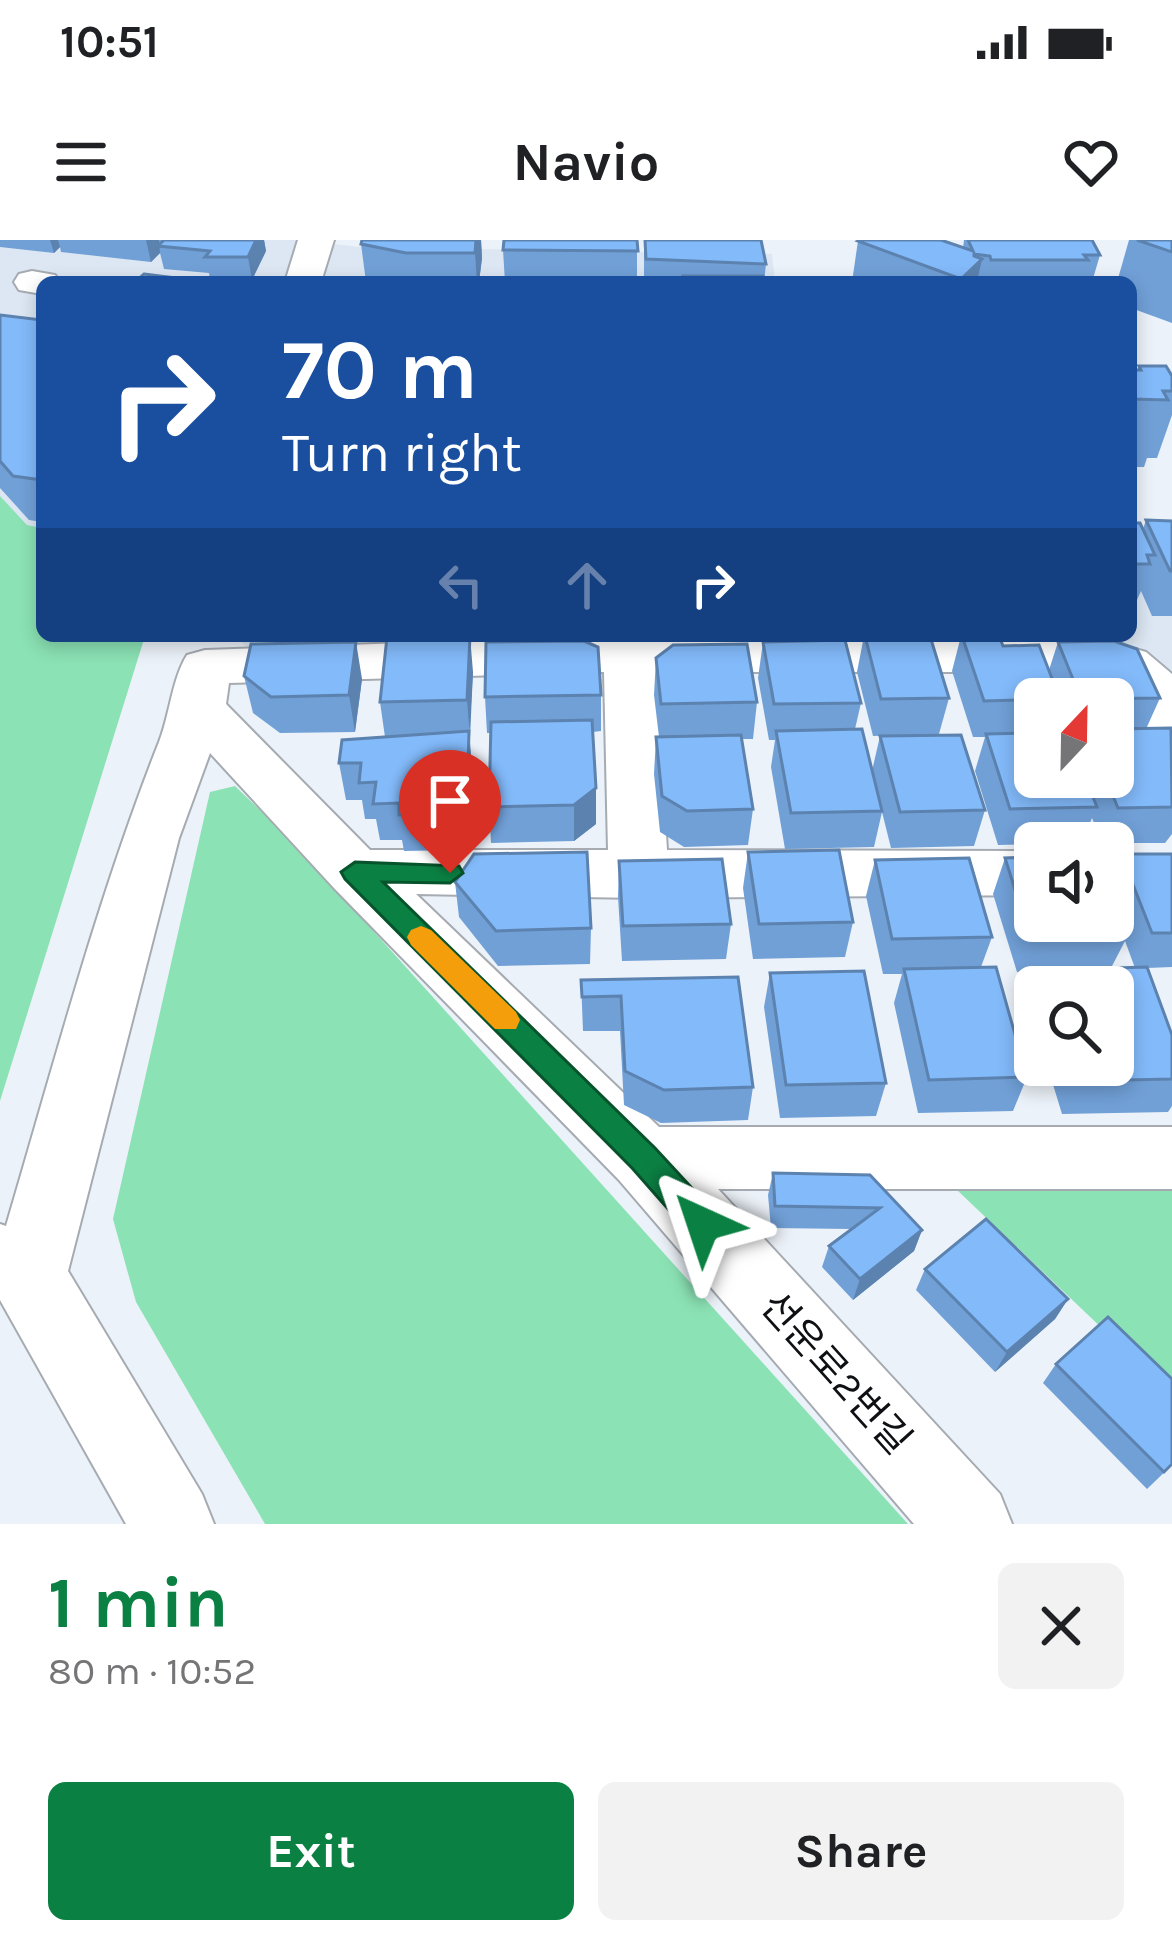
<!DOCTYPE html>
<meta charset="utf-8">
<style>
:root{--surface:#fff;--page:#f2f2f2;--text:#202124;--muted:#757577;--accent:#0b8043}
body{margin:0;font-family:Karla,"Noto Sans KR",sans-serif;background:var(--page);color:var(--text);height:100vh;display:flex;flex-direction:column;font-size:45px;white-space:nowrap}
*{box-sizing:border-box;margin:0}
p{font-size:39px;color:var(--muted)}
.icon{flex:none;width:66px;height:66px;fill:none;stroke:currentColor;stroke-width:2;stroke-linecap:round;stroke-linejoin:round}
.map{position:relative;height:1284px;overflow:hidden}
.side{display:flex;flex-direction:column;background:var(--surface);flex:1}
.side>*{flex:none}
.top-card{position:absolute;left:36px;top:36px;width:1101px;height:366px;border-radius:18px;box-shadow:0 6px 18px #0003;background:#1a4fa0;color:#fff;overflow:hidden}
.needle{width:78px;rotate:22deg}
.tools{position:absolute;left:1014px;top:438px;display:grid;gap:24px}
.tools a{display:grid;place-items:center;width:120px;height:120px;border-radius:18px;background:var(--surface);box-shadow:0 6px 18px #0003;font-size:60px}
.pin{position:absolute;display:grid;place-items:center;width:102px;height:102px;color:#fff;margin:-123px -51px;border-radius:50% 50% 50% 0;rotate:-45deg;box-shadow:0 0 12px #0007}
.pin .icon{rotate:45deg}
.me{position:absolute;width:132px;margin:-66px;rotate:318deg;stroke-linejoin:round;filter:drop-shadow(0 0 9px #0008)}
.turn{display:flex;align-items:center;gap:42px;height:252px;padding:0 48px;font-size:54px}
.turn .icon{width:156px;height:156px;stroke-width:2.5}
.turn b{display:block;font-size:84px;line-height:102px}
.lanes{display:flex;align-items:center;height:114px;padding:0 48px;background:#0003;justify-content:center;gap:60px;direction:ltr}
.lanes .off{opacity:.35}
.round{display:grid;place-items:center;flex:none;width:126px;height:126px;border-radius:18px;background:var(--page)}
.overview{display:flex;align-items:center;justify-content:space-between;height:204px;padding:0 48px}
h1{font-size:72px;font-weight:700;line-height:90px;color:var(--accent)}
.button{display:flex;gap:24px;margin-top:auto;padding:24px 48px}
.button a{flex:1;height:138px;border-radius:18px;background:var(--accent);color:#fff;font-size:48px;font-weight:700;line-height:138px;text-align:center}
.button a+a{background:var(--page);color:var(--text)}
.status{display:flex;justify-content:space-between;align-items:center;height:84px;padding:0 60px;background:var(--surface);direction:ltr}
.status svg{height:33px;fill:currentColor}
header{display:flex;justify-content:space-between;align-items:center;height:156px;padding:0 48px;background:var(--surface);font-size:54px;font-weight:700}
.map>svg:first-child{display:block}
.built{fill:#dce7f3}
.green{fill:#8be2b4}
.lines{fill:none;stroke-linecap:round;stroke-linejoin:round}
.minor-casing{stroke:#a6abb2;stroke-width:4}
.minor{fill:#fff;fill-rule:evenodd}
.wall{fill:#71a0d7;fill-rule:evenodd}
.shaded-wall{fill:#5c82af}
.building{fill:#83bafa;stroke:#5c82af;stroke-width:3}
.route{fill:#0b8043;stroke:#07532c;stroke-width:3}
.slow{fill:#f59e0b}
.labels{text-anchor:middle;dominant-baseline:central;stroke-width:9;stroke-linejoin:round;paint-order:stroke}
.street-label{font-size:39px;fill:#0e1013;stroke:#fff}
</style>
<div class="status"><b>10:51</b><svg viewBox="0 0 49 12"><path d="M0 12V9h3v3zM5 12V6h3v6zM10 12V3h3v9zM15 12V0h3v12zM26 1h20v11H26zM47 4h2v5h-2z"/></svg></div>
<header><svg class="icon" aria-label="menu" viewBox="0 0 24 24"><path d="M4 6h16M4 12h16M4 18h16"/></svg>Navio<svg class="icon" aria-label="heart" viewBox="0 0 24 24"><path d="M12 20l-8-8c-3-5 5-10 8-4 3-6 11-1 8 4z"/></svg></header>
<div class="map">
<svg width="1172" height="1284" viewBox="0 0 1172 1284">
<rect width="100%" height="100%" fill="#ecf2f9"/>
<g class="built">
<polygon points="0,0 293,0 361,7 772,14 775,42 42,42 42,288 27,285 0,256"/>
<polygon points="1172,319 1172,434 1150,414 1106,398 255,412 239,401 240,396 1131,396 1131,320"/>
</g>
<g class="green">
<polygon points="0,256 27,285 42,288 42,396 145,396 0,861"/>
<polygon points="235,546 294,603 908,1284 265,1284 136,1062 113,979 210,552"/>
<polygon points="1172,946 1172,1155 956,949"/>
</g>
<g class="lines">
<defs>
<g id="minor">
<polygon points="298,0 334,0 321,42 285,42"/>
<polygon points="32,31 55,35 60,42 42,42 42,54 19,50 14,42 19,34"/>
<path d="M603 396 1096 398 1146 412 1172 434V503L1153 498 1128 449 1096 432H656L667 610 1035 611V655L639 658 416 654 659 887H1172V949H718L1000 1254 1012 1284H914L619 940 334 648 210 513 179 598 68 1031 202 1254 214 1284H126L0 1060V984L6 986C54 824 97 659 159 502 170 474 172 439 187 415L205 410ZM604 432 608 610H370L226 464 229 443Z"/>
</g>
</defs>
<use href="#minor" class="minor-casing"/>
<use href="#minor" class="minor"/>
</g>
<g class="wall">
<polygon points="0,0 264,0 266,11 252,40 210,40 209,33 164,29 160,13 151,22 61,12 60,7 54,13 0,7"/>
<polygon points="481,0 482,18 479,42 366,42 361,4"/>
<polygon points="637,0 637,42 505,42 503,10"/>
<polygon points="644,0 761,0 766,24 764,42 644,42"/>
<polygon points="964,0 1092,0 1100,15 1092,42 852,42 858,1 963,8"/>
<polygon points="1129,0 1172,0 1172,83 1131,68 1131,42 1117,42"/>
<polygon points="0,75 42,80 42,282 29,280 0,248"/>
<polygon points="1139,126 1172,136 1172,175 1157,218 1147,218 1144,227 1131,227 1131,130 1137,130"/>
<polygon points="1146,280 1172,281 1172,376 1152,376 1141,351 1133,369 1131,369 1131,283 1143,289"/>
<polygon points="265,396 307,396 306,403 362,439 355,492 280,493 253,473 244,436 275,403 266,400"/>
<polygon points="864,396 949,458 939,494 873,496 857,432"/>
<path d="M961 396H999L1003 406 1049 430 1058 402 1160 458 1146 489 1172 491V594L1165 603H1102L1092 578 1082 603 998 605 975 531 985 497H973L952 431ZM1035 459H1113V537H1089L1093 545 1090 550 1035 537Z"/>
<polygon points="763,402 861,463 855,489 872,531 880,496 985,570 974,606 891,608 882,572 874,607 785,609 771,527 775,500 769,500 758,438"/>
<polygon points="656,418 757,462 753,499 742,499 753,569 748,605 684,607 660,592 654,534 656,497 659,497 654,455"/>
<polygon points="473,432 469,497 472,527 471,561 458,561 457,610 404,611 402,600 380,600 376,579 365,579 362,560 346,560 339,523 385,497 380,462"/>
<polygon points="601,455 601,491 593,492 596,584 574,601 491,603 489,567 490,493 487,493 485,457"/>
<polygon points="748,612 853,682 845,717 753,719 743,648"/>
<path d="M1121 614H1172V727L1147 728 1172 795V866L1168 872 1062 874 1047 825H1113V747H1036L1043 732H1017L993 654 1005 618 1113 681V634ZM1125 701 1135 728H1111Z"/>
<polygon points="875,620 992,697 981,727 1027,837 1013,871 918,873 894,763 902,734 883,734 866,656"/>
<polygon points="619,621 731,684 726,719 622,721 618,657"/>
<polygon points="455,642 591,688 590,724 498,726 459,677"/>
<polygon points="770,733 886,843 876,876 780,878 764,767"/>
<polygon points="738,737 753,847 748,880 661,883 624,865 620,791 583,791 581,740"/>
<polygon points="1035,751 1035,784 1029,765"/>
<polygon points="773,933 870,935 922,990 914,1011 853,1060 822,1027 829,1006 851,989 771,988 768,955"/>
<polygon points="925,1029 1068,1059 1055,1079 995,1132 916,1050"/>
<polygon points="1056,1124 1172,1225 1147,1249 1043,1143"/>
</g>
<g class="shaded-wall">
<polygon points="50,0 58,0 60,7 54,13"/>
<polygon points="146,0 159,0 160,13 151,22"/>
<polygon points="256,0 264,0 266,11 252,40 248,17"/>
<polygon points="476,0 481,0 482,18 479,42 477,42 475,13"/>
<polygon points="982,19 977,42 960,42 961,39"/>
<polygon points="470,396 473,432 470,497 467,460"/>
<polygon points="356,402 362,439 355,492 349,455"/>
<polygon points="469,491 472,527 471,561 468,525"/>
<polygon points="455,525 458,561 457,610 453,574"/>
<polygon points="596,548 596,584 574,601 574,565"/>
<polygon points="922,990 914,1011 853,1060 860,1039"/>
<polygon points="1068,1059 1055,1079 995,1132 1007,1112"/>
</g>
<g class="building">
<polygon points="164,0 256,0 248,17 205,17 210,11 158,6"/>
<polygon points="362,0 476,0 475,13 406,13 361,4"/>
<polygon points="504,0 637,0 638,11 503,10"/>
<polygon points="645,0 761,0 766,24 646,19"/>
<polygon points="860,0 941,0 973,11 968,0 1092,0 1100,15 1084,15 1088,20 991,20 990,16 974,14 974,16 982,19 961,39 858,1"/>
<polygon points="1137,0 1172,0 1172,12"/>
<polygon points="144,34 208,42 135,42"/>
<polygon points="683,36 763,36 764,42 684,42"/>
<polygon points="0,75 42,80 42,240 13,236 0,221"/>
<polygon points="1139,126 1166,126 1172,136 1172,151 1163,151 1168,160 1131,159 1131,130 1141,130"/>
<polygon points="1146,280 1172,281 1172,331 1170,331"/>
<polygon points="1131,283 1140,283 1155,315 1147,315 1150,324 1132,324 1133,328 1131,328"/>
<polygon points="470,396 467,460 380,462 387,397"/>
<polygon points="865,396 930,396 949,458 881,459"/>
<polygon points="962,396 999,396 1003,406 1039,405 1060,459 984,461"/>
<polygon points="845,400 861,463 774,464 763,402"/>
<polygon points="584,401 598,407 601,455 485,457 486,402"/>
<polygon points="1114,401 1137,409 1160,458 1081,459 1058,402"/>
<polygon points="356,402 349,455 271,457 244,436 251,404"/>
<polygon points="747,404 757,462 661,464 656,418 673,405"/>
<polygon points="592,480 596,548 574,565 489,567 491,482"/>
<polygon points="1171,488 1172,567 1118,568 1105,537 1113,537 1113,489"/>
<polygon points="862,489 882,571 791,573 776,491"/>
<polygon points="469,491 468,525 455,525 453,574 399,575 399,563 373,564 376,542 359,543 361,523 339,523 342,500"/>
<polygon points="1035,493 1035,537 1085,537 1097,567 1010,569 986,494"/>
<polygon points="741,495 753,569 687,571 662,556 656,497"/>
<polygon points="961,495 985,570 900,572 880,496"/>
<polygon points="839,610 853,682 759,684 748,612"/>
<polygon points="587,612 591,688 496,691 455,642 474,614"/>
<polygon points="1121,614 1172,614 1172,693 1152,693"/>
<polygon points="1035,617 1035,681 1113,681 1113,657 1127,695 1030,697 1005,618"/>
<polygon points="969,618 992,697 892,699 875,620"/>
<polygon points="722,619 731,684 623,686 619,621"/>
<polygon points="996,727 1027,837 929,840 904,729"/>
<polygon points="1147,727 1172,795 1172,839 1079,841 1074,825 1113,825 1113,747 1049,747 1044,730"/>
<polygon points="864,731 886,843 786,845 770,733"/>
<polygon points="738,737 753,847 664,850 625,831 621,756 582,757 581,740"/>
<polygon points="773,933 870,935 922,990 860,1039 829,1006 880,968 775,966"/>
<polygon points="986,979 1068,1059 1007,1112 925,1029"/>
<polygon points="1108,1077 1172,1139 1172,1224 1164,1232 1056,1124"/>
</g>
<polygon class="route" points="355,622 459,626 463,633 450,643 383,642 655,908 715,973 720,984 715,995 703,1000 691,995 632,928 345,639 341,632"/>
<polygon class="slow" points="421,686 431,690 516,772 520,780 516,789 495,789 411,705 407,697 411,690"/>
<g class="labels">
<g class="street-label">
<text transform="translate(836 1133) rotate(48)">선운로2번길</text>
</g>
</g>
</svg>
<div class="tools">
<a><svg class="needle" viewBox="-14 -14 28 28"><path d="M0-13l5 13h-10z" fill="#e53935"/><path d="M0 13l5-13h-10z" fill="#757577"/></svg></a>
<a><svg class="icon" aria-label="sound" viewBox="0 0 24 24"><path d="M4 9h4l5-4v14l-5-4H4zM17 9q2 3 0 6"/></svg></a>
<a><svg class="icon" aria-label="search" viewBox="0 0 24 24"><circle cx="10" cy="10" r="6"/><path d="M15 15l6 6"/></svg></a>
</div>
<div class="pin" style="left:450px;top:633px;background:#d93025"><svg class="icon" aria-label="arrive" viewBox="0 0 24 24"><path d="M6 21V4h12l-3 4 3 4H6"/></svg></div>
<svg class="me" style="left:703px;top:984px" viewBox="-20 -20 40 40"><path d="M0-17L14 15 0 8-14 15z" fill="#0b8043" stroke="#fff" stroke-width="4"/></svg>
<div class="top-card">
<div class="turn"><svg class="icon" aria-label="right" viewBox="0 0 24 24"><path d="M7 20v-9h11M14 6l5 5-5 5"/></svg><div><b>70 m</b>Turn right</div></div>
<div class="lanes"><svg class="icon off" aria-label="left" viewBox="0 0 24 24"><path d="M17 20v-9H6M10 6l-5 5 5 5"/></svg><svg class="icon off" aria-label="ahead" viewBox="0 0 24 24"><path d="M12 20V5M6 11l6-6 6 6"/></svg><svg class="icon" aria-label="right" viewBox="0 0 24 24"><path d="M7 20v-9h11M14 6l5 5-5 5"/></svg></div>
</div>
</div>
<section class="side">
<div class="overview"><div><h1>1 min</h1><p>80 m · 10:52</p></div><a class="round"><svg class="icon" aria-label="close" viewBox="0 0 24 24"><path d="M6 6l12 12M18 6L6 18"/></svg></a></div>
<div class="button"><a>Exit</a><a>Share</a></div>
</section>
